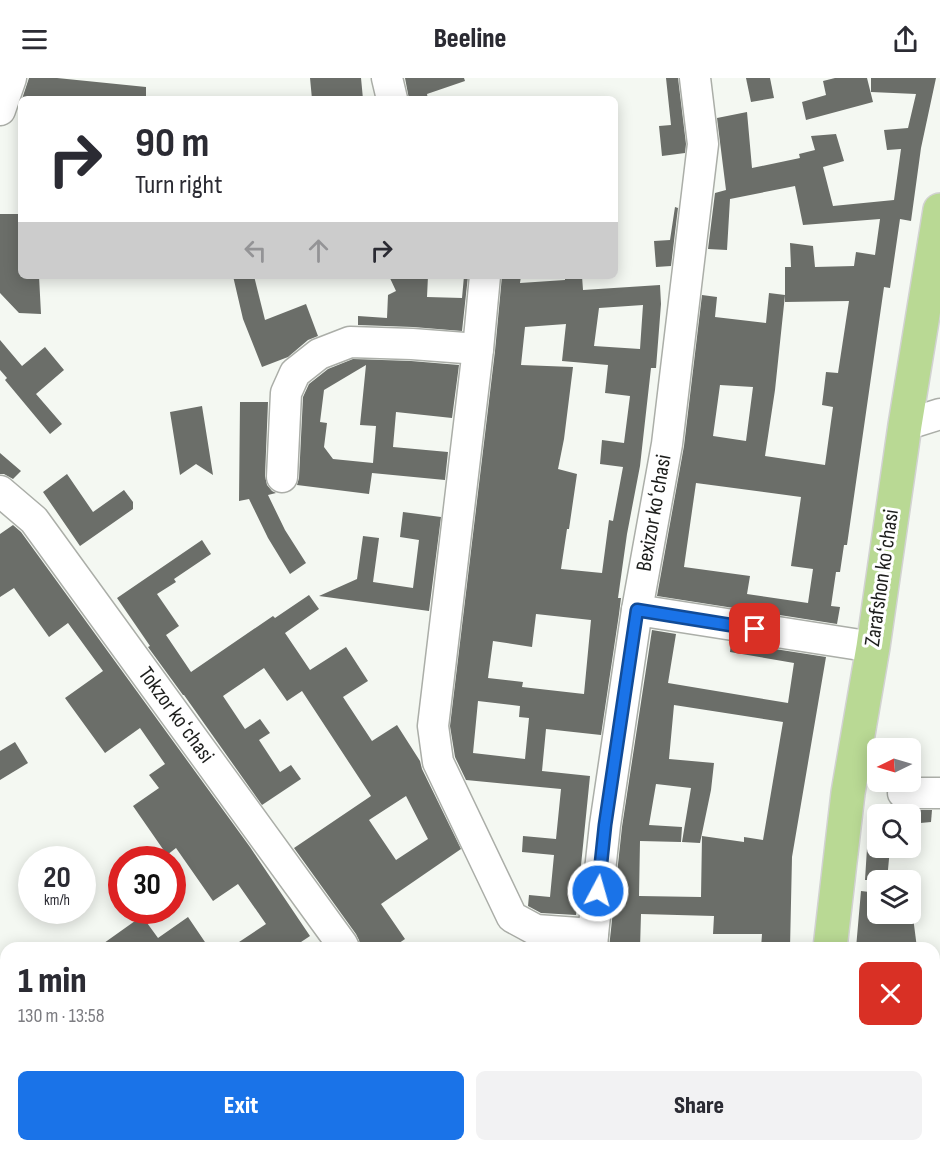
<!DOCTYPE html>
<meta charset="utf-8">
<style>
:root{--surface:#fff;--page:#f2f2f3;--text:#2b2b33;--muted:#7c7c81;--accent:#1a73e8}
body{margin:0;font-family:"Sofia Sans Condensed",sans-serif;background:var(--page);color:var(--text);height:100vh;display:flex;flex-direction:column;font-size:22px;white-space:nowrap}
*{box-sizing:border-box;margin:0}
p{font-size:20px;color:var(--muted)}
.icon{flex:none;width:33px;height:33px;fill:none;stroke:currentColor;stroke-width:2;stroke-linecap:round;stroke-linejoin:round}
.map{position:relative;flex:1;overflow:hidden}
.details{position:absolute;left:0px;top:864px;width:940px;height:210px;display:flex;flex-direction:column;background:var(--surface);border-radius:18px 18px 0 0;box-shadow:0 3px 15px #0003}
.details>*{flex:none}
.banner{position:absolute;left:18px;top:18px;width:600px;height:183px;border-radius:9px;box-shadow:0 3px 15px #0003;background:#fff;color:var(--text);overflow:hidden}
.needle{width:39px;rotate:265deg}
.tools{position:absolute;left:867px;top:660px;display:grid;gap:12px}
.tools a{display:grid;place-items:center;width:54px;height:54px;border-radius:9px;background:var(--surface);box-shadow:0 3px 15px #0003;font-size:30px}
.speed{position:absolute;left:18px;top:768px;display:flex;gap:12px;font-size:30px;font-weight:700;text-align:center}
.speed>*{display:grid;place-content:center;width:78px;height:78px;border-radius:50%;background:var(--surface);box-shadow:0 3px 15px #0003;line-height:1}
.speed small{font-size:15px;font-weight:400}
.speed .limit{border:9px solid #d22;background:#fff;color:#111}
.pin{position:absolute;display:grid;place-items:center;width:51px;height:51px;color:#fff;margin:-26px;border-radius:12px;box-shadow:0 3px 9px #0006}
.me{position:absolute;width:66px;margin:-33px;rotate:6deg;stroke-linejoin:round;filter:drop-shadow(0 0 4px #0008)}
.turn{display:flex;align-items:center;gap:21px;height:126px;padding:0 18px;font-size:27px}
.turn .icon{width:78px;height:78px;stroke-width:2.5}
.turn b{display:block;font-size:42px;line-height:51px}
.lanes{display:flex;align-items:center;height:57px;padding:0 18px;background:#0003;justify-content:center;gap:30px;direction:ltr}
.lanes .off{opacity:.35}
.round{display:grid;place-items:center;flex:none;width:63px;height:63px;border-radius:9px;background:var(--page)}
.headline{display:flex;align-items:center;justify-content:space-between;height:102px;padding:0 18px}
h1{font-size:36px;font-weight:800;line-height:45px}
.action{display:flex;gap:12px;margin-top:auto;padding:12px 18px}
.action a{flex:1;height:69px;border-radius:9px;background:var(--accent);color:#fff;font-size:24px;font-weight:800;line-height:69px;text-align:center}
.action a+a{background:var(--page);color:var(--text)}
header{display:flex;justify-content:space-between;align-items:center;height:78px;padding:0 18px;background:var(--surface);font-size:27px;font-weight:800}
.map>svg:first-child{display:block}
.building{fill:#6b6e69;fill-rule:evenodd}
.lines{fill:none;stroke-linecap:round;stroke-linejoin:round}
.minor-casing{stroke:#abaea8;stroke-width:33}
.major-casing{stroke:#d2d2d2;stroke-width:36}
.minor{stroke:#fff;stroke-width:30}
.major{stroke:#b9d994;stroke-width:33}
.route-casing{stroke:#114b97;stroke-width:15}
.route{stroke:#1a73e8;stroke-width:10}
.labels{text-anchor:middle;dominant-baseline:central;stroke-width:6;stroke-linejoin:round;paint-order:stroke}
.street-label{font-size:22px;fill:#1d1e1c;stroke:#fff}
</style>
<header><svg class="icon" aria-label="menu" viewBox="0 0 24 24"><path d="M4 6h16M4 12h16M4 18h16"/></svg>Beeline<svg class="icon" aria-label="share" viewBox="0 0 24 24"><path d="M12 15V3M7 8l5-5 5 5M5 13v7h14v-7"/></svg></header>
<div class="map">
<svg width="940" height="1074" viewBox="0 0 940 1074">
<rect width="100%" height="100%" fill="#f4f8f2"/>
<g class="building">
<polygon points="29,0 57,0 146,9 146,21 22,21"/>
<polygon points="310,0 361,0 363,21 312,21"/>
<polygon points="405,0 464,0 465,3 427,16 428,21 409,21"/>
<polygon points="666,0 678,0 686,66 685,75 662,78 659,48 671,47"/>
<polygon points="746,0 770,0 774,20 751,24"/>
<polygon points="835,0 867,0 873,24 806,42 802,24 826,17 823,3"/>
<path d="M871 0H936L921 70 911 143 900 141 890 210 884 209 847 467H844L840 494H836L831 528 840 529 837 546 657 518 684 368 702 217 717 219 715 239 766 245 769 215 785 217 775 312 765 378 825 387 833 329 822 327 824 311 826 294 838 295 849 223 785 224V189H791L790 165 813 168 815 189 854 188 856 174 875 177 880 141 803 147 795 108 730 121 727 172 708 171 715 115 726 112 717 40 747 34 752 90 800 80 799 76 815 72 811 58 836 56 844 83 823 89 833 128 894 122 901 71 887 72 884 52 908 50 916 16 871 14ZM720 307 753 309 746 363 713 358ZM696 405 801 419 791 488 813 491 808 525 747 516 750 498 684 489Z"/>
<polygon points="675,129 678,130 671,188 656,189 654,163 670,162"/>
<polygon points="0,136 21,136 21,198 39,198 41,236 19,235 0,215"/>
<polygon points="233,198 254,198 265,242 306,226 318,258 308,262 288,279 262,289 243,241"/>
<polygon points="389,198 428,198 427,219 462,220 464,198 468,198 462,253 413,249 358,247 358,238 387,240 388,217 396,213"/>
<path d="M502 198H521L520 205 565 202V198H582L583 212 660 207 661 226 656 290H651L640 388 627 456 618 520H621L619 536 601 657 546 651 542 693 590 698 576 837 541 835 528 828 529 817 550 819 554 777 522 774 523 758 556 761 561 711 466 702 455 679 450 648 495 273ZM643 227 640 271 594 268 599 230ZM566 246 562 283 608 287 605 315 630 318 624 365 602 362 600 386 623 389 613 443 609 442 602 495 561 491 567 451H569L577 396 558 391 564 361 573 289 521 287 525 249ZM536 536 591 542 584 616 522 609 523 604 488 600 493 563 532 569ZM478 623 520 628 519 639 529 640 525 681 473 675Z"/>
<polygon points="0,262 22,288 45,269 64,292 36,316 62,346 50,356 5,302 7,300 0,292"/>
<path d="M353 281 411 283 459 287 452 340 396 334 393 369 448 374 445 402 372 395 369 416 297 407 299 400 303 319 309 306 328 291ZM366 287 360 347 376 348 373 385 333 381 324 369 327 345 320 344 324 312Z"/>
<polygon points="240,324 268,324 265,398 267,407 272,413 276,415 268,417 285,452 306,485 290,496 268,460 249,421 239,423"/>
<polygon points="202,328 213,397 196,386 180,397 170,334"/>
<polygon points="0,375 21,393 13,401 4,396 0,396"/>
<polygon points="67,396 93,434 124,412 133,424 133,431 80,468 43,414"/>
<polygon points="403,434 441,439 429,533 319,518 357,501 363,458 379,460 373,504 413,510 419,462 400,459"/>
<polygon points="13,447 21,454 250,769 310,858 292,870 230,870 266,846 238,806 213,823 176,770 167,777 133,728 159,710 149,697 165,686 140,650 105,675 65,620 103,593 68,545 49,559 14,510 0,519 0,456"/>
<path d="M202 462 211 476 174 501 176 504 157 516 179 548 166 557 191 594 273 538 275 540 309 517 319 531 285 555 310 592 346 569 368 603 343 619 372 663 397 647 420 683 422 691 461 771 381 826 405 861 392 870H361L359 862 356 856 294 770 371 718 302 613 287 623 264 590 223 618 245 651 260 641 270 655 259 662 280 694 291 687 301 701 262 727 184 617H183L148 569 150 568 117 520ZM406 718 428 761 396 782 369 742Z"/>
<path d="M652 552 676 556 668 605 788 625 794 585 730 574 731 564 826 579 792 779 790 870H761L762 856H713L714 838 641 836 640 870H609L622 749ZM674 627 783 644 763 762 744 759V764L702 758 701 819 639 818 640 763 681 764 682 749 649 747 656 706 691 710 682 764 700 765 711 712 714 685 669 681Z"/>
<polygon points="15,664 28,685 0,702 0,673"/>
<polygon points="910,732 932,732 931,744 910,746"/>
<polygon points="867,770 890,770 887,802 865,802"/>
<polygon points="861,813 878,815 878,843 913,839 917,870 856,870"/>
<polygon points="142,838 158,860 188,839 209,870 97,870"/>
</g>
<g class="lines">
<defs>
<g id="minor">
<polyline points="387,0 392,21"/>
<polyline points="0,32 11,0"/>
<polyline points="485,198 478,271 433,648 438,684 512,839 536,852 593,856"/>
<polyline points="905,347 940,336"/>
<polyline points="282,399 286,315 295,295 319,276 350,264 412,266 478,271"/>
<polyline points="0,413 34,442 342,866 344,870"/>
<polyline points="637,532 873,569"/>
<polyline points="903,715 940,715"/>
<polyline points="592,870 593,856 605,747 637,532 667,366 703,66 695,0"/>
<polyline points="345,1068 345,1074"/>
<polyline points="88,1074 98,1068"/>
<polyline points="588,1074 588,1068"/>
</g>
<g id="major">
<polyline points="830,870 848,715 873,569 905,347 940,132"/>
<polyline points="824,1074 825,1068"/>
</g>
</defs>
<use href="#minor" class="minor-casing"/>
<use href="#major" class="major-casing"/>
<use href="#minor" class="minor"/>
<use href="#major" class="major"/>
</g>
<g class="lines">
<defs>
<polyline id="route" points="598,813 605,747 637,532 755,551"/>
</defs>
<use href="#route" class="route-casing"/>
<use href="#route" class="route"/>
</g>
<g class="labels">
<g class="street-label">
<text transform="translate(654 435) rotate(-80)">Bexizor koʻchasi</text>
<text transform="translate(882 500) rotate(-82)">Zarafshon koʻchasi</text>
<text transform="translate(176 637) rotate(54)">Tokzor koʻchasi</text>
</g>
</g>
</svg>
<div class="tools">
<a><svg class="needle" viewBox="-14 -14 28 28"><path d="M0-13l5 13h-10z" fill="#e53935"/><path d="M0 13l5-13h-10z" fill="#7c7c81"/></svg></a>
<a><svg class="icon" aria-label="search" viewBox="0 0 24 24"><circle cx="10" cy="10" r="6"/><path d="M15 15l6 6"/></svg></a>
<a><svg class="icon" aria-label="layers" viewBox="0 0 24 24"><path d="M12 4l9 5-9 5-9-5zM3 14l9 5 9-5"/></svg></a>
</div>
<div class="speed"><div>20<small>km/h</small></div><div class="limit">30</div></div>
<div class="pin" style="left:755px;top:551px;background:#d93025"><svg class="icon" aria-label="arrive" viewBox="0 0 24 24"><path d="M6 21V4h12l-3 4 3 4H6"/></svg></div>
<svg class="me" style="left:598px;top:813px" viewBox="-20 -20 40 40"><circle r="17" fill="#1a73e8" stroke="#fff" stroke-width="3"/><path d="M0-11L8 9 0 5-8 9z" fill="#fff"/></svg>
<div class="banner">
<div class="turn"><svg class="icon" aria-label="right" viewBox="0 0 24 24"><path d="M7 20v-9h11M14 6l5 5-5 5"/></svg><div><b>90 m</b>Turn right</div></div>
<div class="lanes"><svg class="icon off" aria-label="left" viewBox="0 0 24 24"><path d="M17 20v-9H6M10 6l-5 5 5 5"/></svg><svg class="icon off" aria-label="ahead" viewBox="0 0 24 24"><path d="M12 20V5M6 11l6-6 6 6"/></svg><svg class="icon" aria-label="right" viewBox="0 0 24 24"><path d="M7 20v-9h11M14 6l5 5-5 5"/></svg></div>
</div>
<section class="details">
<div class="headline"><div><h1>1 min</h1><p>130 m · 13:58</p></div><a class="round" style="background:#d93025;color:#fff"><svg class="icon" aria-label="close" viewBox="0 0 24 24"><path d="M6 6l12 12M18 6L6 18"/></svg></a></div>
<div class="action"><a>Exit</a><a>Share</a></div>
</section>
</div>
